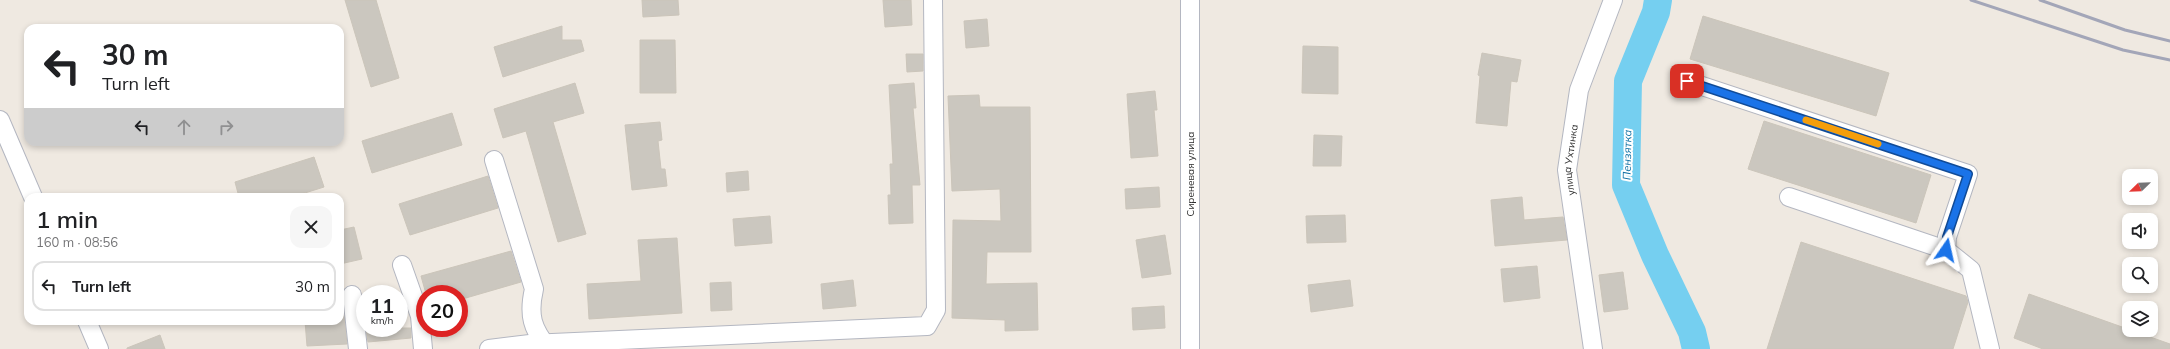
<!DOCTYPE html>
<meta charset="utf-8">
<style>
:root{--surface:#fff;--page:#f6f6f6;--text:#202124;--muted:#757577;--line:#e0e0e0}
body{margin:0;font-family:Mulish,sans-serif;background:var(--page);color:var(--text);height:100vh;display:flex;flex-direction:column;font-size:15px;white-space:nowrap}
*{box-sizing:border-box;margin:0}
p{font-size:13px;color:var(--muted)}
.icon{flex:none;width:22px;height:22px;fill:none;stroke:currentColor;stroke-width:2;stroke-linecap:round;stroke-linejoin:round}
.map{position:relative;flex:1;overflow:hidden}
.panel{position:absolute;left:24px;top:193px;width:320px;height:132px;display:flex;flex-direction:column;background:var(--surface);border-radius:12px;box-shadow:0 2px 6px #0003}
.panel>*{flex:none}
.hud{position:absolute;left:24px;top:24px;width:320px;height:122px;border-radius:12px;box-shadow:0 2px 6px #0003;background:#fff;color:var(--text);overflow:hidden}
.needle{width:26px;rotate:247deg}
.tools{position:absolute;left:2122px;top:169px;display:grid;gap:8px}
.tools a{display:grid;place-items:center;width:36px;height:36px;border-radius:8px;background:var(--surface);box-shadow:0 2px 6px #0003;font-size:20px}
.speed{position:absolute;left:356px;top:285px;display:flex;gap:8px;font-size:20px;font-weight:700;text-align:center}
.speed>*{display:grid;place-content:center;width:52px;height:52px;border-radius:50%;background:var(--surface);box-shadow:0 2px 6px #0003;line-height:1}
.speed small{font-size:10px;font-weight:400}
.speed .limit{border:6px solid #d22;background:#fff;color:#111}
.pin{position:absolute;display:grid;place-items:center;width:34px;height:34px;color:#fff;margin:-17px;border-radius:8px;box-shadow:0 2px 6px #0006}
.me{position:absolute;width:44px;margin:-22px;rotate:11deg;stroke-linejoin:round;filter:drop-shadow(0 0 3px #0008)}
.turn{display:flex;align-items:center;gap:14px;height:84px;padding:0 12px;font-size:18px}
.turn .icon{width:52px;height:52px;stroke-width:2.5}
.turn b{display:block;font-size:28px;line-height:34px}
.lanes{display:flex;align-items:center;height:38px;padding:0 12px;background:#0003;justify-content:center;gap:20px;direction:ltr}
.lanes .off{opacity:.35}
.round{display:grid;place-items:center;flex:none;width:42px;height:42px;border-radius:12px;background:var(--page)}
.overview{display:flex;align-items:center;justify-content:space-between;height:68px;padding:0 12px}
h1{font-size:24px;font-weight:600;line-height:30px}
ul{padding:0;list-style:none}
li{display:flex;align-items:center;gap:12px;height:50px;margin:0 8px 6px;padding:0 4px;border:2px solid var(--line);border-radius:12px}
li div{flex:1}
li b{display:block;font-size:15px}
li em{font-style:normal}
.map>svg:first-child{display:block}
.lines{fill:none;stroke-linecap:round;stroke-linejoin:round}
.river{stroke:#75cff0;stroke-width:28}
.building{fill:#cbc7bf;stroke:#cbc5ba}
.minor-casing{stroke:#b4b7c1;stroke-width:20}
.minor{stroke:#fff;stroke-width:18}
.rail{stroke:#a3a6b8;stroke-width:3}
.route-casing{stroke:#114b97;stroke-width:10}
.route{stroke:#1a73e8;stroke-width:7}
.slow{stroke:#f59e0b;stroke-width:7}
.labels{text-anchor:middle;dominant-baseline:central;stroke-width:4;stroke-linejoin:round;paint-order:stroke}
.street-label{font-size:10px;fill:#2e2e2e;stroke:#fff}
.water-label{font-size:11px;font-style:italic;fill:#0d6fa3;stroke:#fff}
</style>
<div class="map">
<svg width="2170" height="349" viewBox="0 0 2170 349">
<rect width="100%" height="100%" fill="#efe9e1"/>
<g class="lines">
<polyline class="river" points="1658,0 1656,12 1628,81 1626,185 1655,255 1692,332 1696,349"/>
</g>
<g class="building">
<polygon points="345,0 376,0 399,78 371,87"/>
<polygon points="642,0 678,0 679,15 643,17"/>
<polygon points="883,0 911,0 912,25 885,27"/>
<polygon points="1703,16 1889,73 1876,116 1690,59"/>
<polygon points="987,19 989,46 966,48 964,21"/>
<polygon points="562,26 562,40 581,40 584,51 503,77 494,47"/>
<polygon points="640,40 675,40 676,93 640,93"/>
<polygon points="1303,46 1338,47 1338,94 1302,93"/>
<polygon points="1482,53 1521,60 1517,82 1511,81 1507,126 1476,123 1480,76 1478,75"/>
<polygon points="906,54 923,54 923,71 907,72"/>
<polygon points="575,83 584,113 553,122 586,234 558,242 526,131 503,138 494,109"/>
<polygon points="914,83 916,108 913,108 920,185 912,185 913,223 889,224 888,195 891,195 890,164 893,164 889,85"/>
<polygon points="1155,91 1157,110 1154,110 1158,156 1131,158 1127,94"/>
<polygon points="979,95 980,107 1030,107 1031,252 987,252 986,284 1037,283 1038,330 1005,331 1005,320 952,318 953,220 1001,221 1000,189 952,191 948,96"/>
<polygon points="452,113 462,145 372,173 362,141"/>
<polygon points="1764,121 1931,175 1916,223 1748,169"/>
<polygon points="660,122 662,140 658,141 661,169 665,169 667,186 632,190 625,125"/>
<polygon points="1314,135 1342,136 1341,166 1313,166"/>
<polygon points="314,157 324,187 292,197 239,197 235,182"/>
<polygon points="748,171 749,190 727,192 726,173"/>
<polygon points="488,176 498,208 410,235 399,204"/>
<polygon points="1159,187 1160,207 1126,209 1125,189"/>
<polygon points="1522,197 1524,220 1563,217 1567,240 1495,246 1491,200"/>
<polygon points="1345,215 1346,242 1307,243 1306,216"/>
<polygon points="770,216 772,243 735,246 733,219"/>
<polygon points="354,227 362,259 340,264 340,230"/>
<polygon points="1165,235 1171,274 1142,278 1136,240"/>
<polygon points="677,238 682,313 589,319 587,284 641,281 638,240"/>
<polygon points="1801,242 1966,296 1968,302 1953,349 1767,349"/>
<polygon points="511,251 521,282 459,300 459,294 426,294 421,276"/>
<polygon points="1537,266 1540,298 1504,302 1501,269"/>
<polygon points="1623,272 1628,309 1604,312 1599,275"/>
<polygon points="853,280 856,306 823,309 821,284"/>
<polygon points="1350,280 1353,306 1311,312 1308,285"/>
<polygon points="731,282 732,310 711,311 710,283"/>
<polygon points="2029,294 2170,344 2170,349 2043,349 2014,338"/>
<polygon points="343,305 347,344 307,346 305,321 340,321 340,306"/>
<polygon points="1164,306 1165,328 1133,330 1132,308"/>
<polygon points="366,328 411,328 411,338 368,342"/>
<polygon points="160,335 165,349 127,349 127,348"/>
</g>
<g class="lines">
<defs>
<g id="minor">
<polyline points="1687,81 1968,174 1947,237 1946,250"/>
<polyline points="0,120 33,197"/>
<path d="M494 160 534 289C528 315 532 329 549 349"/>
<polyline points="1789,197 1946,250 1971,270 1990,349"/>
<polyline points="402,265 420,316 423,349"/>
<polyline points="352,295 358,349"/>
<polyline points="87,321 99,349"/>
<polyline points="489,349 530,344 927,326 936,310 933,0"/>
<polyline points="1190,349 1190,0"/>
<path id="s1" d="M1593 349 1567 170 1579 90 1613 0"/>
</g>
</defs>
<use href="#minor" class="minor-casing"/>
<use href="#minor" class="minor"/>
<g class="rail">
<polyline points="1971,0 2123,50 2170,60"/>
<polyline points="2040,0 2125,30 2170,41"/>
</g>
</g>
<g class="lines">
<defs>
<polyline id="route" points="1687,81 1968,174 1947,237 1946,250"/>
</defs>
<use href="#route" class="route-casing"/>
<use href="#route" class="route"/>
<polyline class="slow" points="1806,120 1878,144"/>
</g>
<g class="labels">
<g class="street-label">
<text stroke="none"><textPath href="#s1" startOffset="191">улица Ухтинка</textPath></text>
<text transform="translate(1190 174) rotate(-90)">Сиреневая улица</text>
</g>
<g class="water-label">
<text transform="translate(1627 155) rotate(-89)">Пензятка</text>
</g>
</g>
</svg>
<div class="tools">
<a><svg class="needle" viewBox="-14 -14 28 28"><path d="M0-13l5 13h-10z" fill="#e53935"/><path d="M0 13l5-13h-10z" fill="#757577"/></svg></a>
<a><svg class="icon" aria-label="sound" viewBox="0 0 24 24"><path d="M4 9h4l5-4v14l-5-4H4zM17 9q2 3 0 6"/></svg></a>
<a><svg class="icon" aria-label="search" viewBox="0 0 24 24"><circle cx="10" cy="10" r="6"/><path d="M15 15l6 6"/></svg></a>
<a><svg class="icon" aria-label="layers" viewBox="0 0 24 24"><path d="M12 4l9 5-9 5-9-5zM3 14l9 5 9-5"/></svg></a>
</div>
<div class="speed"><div>11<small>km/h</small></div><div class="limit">20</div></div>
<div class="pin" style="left:1687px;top:81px;background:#d93025"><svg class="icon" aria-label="arrive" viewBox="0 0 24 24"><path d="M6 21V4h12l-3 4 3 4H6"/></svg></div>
<svg class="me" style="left:1946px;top:250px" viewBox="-20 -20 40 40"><path d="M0-17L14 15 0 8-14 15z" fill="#1a73e8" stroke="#fff" stroke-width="4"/></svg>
<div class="hud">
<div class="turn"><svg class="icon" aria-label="left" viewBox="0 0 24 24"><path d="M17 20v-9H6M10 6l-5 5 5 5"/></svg><div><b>30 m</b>Turn left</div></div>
<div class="lanes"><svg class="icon" aria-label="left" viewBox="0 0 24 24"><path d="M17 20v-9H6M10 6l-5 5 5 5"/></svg><svg class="icon off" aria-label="ahead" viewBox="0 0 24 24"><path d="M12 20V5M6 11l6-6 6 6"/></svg><svg class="icon off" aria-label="right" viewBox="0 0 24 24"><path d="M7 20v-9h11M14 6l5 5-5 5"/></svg></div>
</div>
<section class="panel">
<div class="overview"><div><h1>1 min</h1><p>160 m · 08:56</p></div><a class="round"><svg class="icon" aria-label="close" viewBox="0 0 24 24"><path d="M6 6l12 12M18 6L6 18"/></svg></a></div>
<ul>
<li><svg class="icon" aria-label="left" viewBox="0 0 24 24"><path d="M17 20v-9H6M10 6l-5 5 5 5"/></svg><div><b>Turn left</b></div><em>30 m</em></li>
</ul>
</section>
</div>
